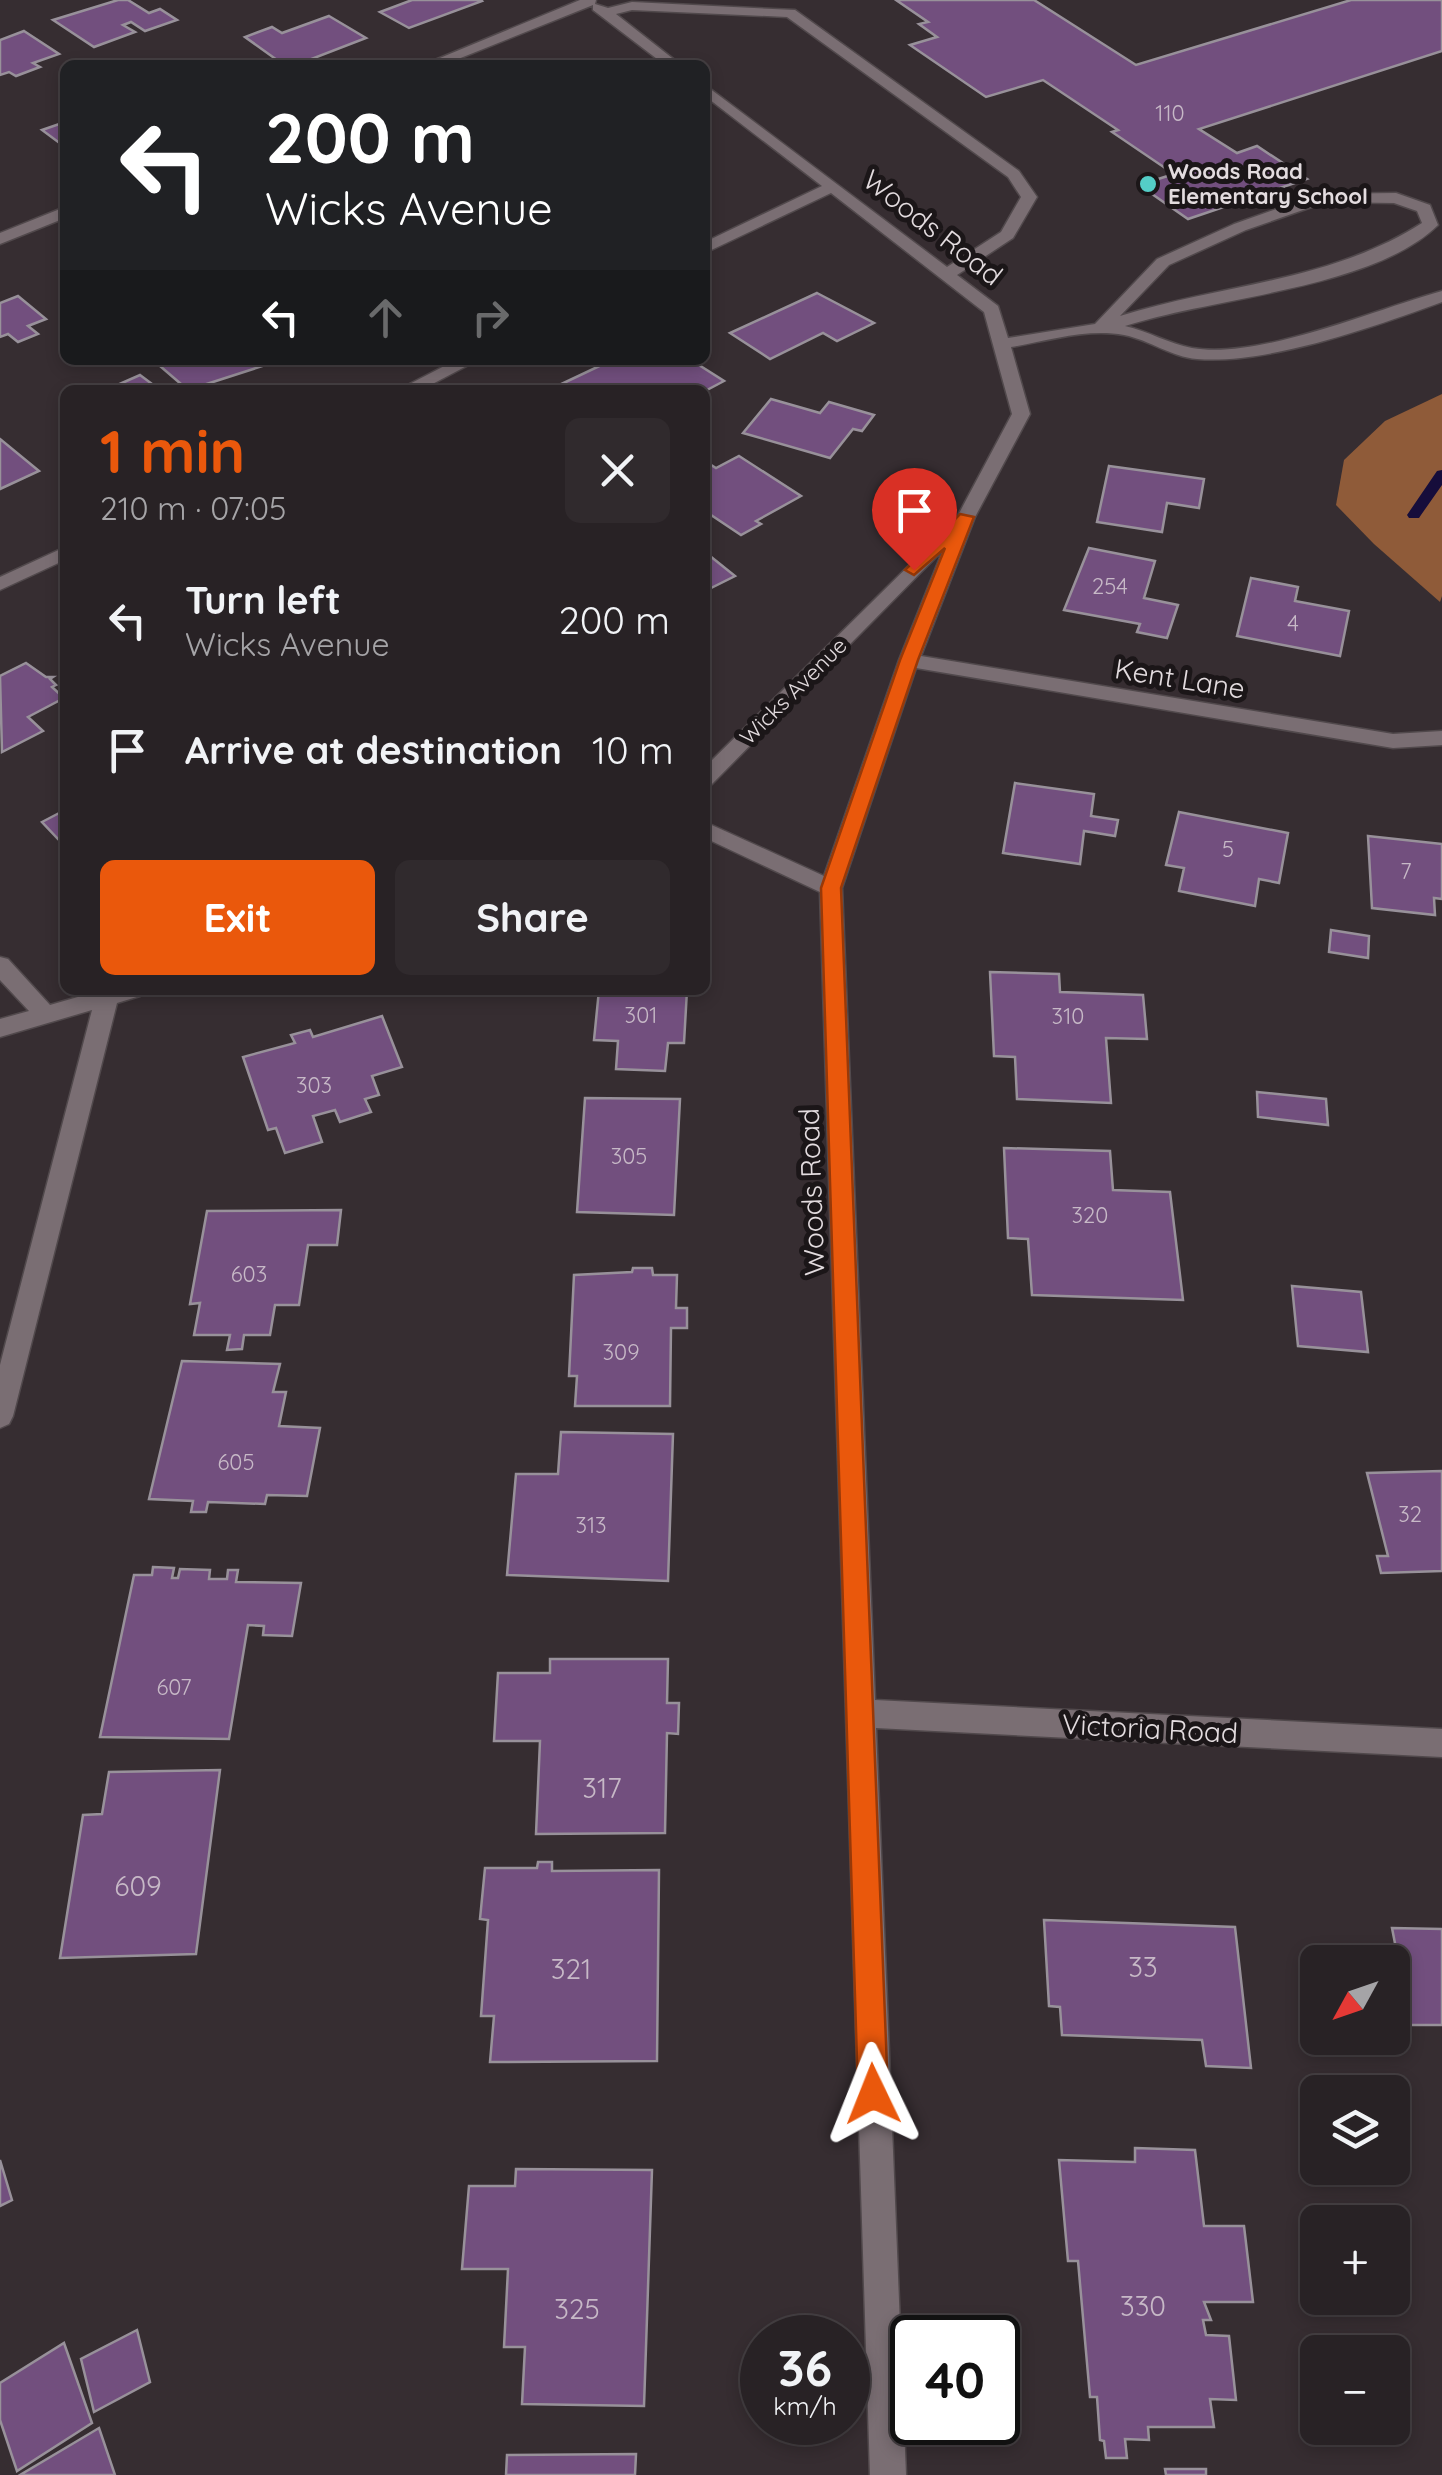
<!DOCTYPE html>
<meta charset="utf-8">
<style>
:root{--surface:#282225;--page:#302a2d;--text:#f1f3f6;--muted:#a5a4a7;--line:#443f42;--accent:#ea580c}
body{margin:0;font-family:Quicksand,sans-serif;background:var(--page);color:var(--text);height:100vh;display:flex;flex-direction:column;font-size:38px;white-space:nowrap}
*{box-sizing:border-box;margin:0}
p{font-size:32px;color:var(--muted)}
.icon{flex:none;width:55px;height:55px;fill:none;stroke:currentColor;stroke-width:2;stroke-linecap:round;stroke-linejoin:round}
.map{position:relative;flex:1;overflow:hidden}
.panel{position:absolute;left:60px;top:385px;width:650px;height:610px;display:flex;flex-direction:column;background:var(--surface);border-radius:15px;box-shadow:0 5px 15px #0003,0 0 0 2px var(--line)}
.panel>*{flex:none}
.banner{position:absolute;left:60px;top:60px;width:650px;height:305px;border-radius:15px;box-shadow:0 5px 15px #0003,0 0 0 2px var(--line);background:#202124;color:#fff;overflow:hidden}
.needle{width:65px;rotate:230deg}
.fabs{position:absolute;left:1300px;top:1945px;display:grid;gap:20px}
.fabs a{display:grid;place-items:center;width:110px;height:110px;border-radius:15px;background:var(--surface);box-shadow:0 5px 15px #0003,0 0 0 2px var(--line);font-size:50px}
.speed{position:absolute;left:740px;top:2315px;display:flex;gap:20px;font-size:50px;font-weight:700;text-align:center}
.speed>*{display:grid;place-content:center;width:130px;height:130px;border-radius:50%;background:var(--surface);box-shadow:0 5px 15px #0003,0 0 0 2px var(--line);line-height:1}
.speed small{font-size:25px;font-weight:400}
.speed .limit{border:5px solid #111;border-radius:15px;background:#fff;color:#111}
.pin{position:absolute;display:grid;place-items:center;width:85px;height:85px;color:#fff;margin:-102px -42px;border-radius:50% 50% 50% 0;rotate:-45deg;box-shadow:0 0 10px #0007}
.pin .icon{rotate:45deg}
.me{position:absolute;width:110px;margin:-55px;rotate:358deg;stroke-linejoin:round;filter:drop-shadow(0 0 8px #0008)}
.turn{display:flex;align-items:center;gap:35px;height:210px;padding:0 40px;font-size:45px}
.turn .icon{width:130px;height:130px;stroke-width:2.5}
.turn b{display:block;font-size:70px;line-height:85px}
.lanes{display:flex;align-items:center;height:95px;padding:0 40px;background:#0003;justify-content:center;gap:50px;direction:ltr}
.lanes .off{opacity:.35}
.round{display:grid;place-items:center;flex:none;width:105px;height:105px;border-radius:15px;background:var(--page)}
.overview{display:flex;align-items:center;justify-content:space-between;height:170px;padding:0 40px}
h1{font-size:60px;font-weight:800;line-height:75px;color:var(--accent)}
.primary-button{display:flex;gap:20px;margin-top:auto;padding:20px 40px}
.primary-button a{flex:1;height:115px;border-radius:15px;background:var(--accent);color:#fff;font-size:40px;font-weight:800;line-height:115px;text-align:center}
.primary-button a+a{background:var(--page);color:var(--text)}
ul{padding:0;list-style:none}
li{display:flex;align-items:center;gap:30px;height:130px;padding:0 40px}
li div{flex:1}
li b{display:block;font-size:38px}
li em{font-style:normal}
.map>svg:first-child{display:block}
.forest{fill:#8f5b39}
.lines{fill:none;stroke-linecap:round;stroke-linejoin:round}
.stream{fill:#160d3b;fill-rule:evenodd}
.building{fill:#724f7e;stroke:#98919a;stroke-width:2.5}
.minor-casing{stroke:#51494c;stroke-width:3}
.minor{fill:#7a6e73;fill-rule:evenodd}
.route{fill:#ea580c;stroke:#983908;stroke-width:2.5}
.poi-dot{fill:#54cdc7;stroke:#1b1618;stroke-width:4}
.labels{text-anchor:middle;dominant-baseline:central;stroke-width:10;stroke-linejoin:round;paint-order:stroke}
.number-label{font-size:22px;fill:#c7b9c7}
.far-poi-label{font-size:22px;font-weight:bold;fill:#e3dcdf;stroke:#1b1618;text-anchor:start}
.far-street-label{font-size:22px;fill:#e3dcdf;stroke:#1b1618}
.street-label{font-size:28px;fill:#e3dcdf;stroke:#1b1618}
.near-number-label{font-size:28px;fill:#c7b9c7}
</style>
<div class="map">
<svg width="1442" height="2475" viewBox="0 0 1442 2475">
<rect width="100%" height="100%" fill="#362d31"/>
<polygon class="forest" points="1442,394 1442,596 1440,602 1374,544 1336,505 1344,460 1385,421"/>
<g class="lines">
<polygon class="stream" points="1442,470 1442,485 1421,515 1419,518 1409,518 1407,515 1437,471"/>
</g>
<g class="building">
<polygon points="118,0 128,0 149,13 160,9 177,20 145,31 131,22 123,25 135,32 94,47 53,20"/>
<polygon points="412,0 481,0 482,1 409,28 380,12"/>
<polygon points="896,0 1034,0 1136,65 1351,0 1442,0 1442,51 1199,129 1237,153 1257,146 1307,179 1188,219 1139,185 1174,174 1112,132 1118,130 1043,80 986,97 910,45 937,37 919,24 928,22"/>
<polygon points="329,16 366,38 296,65 284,65 245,37 272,27 282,33"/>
<polygon points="24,31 59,54 33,63 40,67 16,76 9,72 0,75 0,40"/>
<polygon points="65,122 65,147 42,130"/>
<polygon points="817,293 874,323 837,341 823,333 770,359 730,333"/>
<polygon points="18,296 46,319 28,326 38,334 18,342 8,334 0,337 0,303"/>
<polygon points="153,360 281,360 188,390"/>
<polygon points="612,360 691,360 724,381 705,391 553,388"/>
<polygon points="140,375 160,390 106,390"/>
<polygon points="771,399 820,413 829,402 874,415 862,431 853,429 830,458 743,433"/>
<polygon points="0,439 39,471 0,489"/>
<polygon points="739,456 801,496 756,521 761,524 741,535 711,515 705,519 705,468 711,465 716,468"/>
<polygon points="1109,466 1204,479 1199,508 1167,503 1162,532 1097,522"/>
<polygon points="1089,548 1155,561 1144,598 1178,605 1167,638 1137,632 1140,624 1064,610"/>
<polygon points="705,552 735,576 705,591"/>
<polygon points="1251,578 1298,587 1295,601 1349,611 1340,656 1237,636"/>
<polygon points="26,663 46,677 53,677 50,679 56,685 52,687 64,698 28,717 43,731 2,752 0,676"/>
<polygon points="1015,783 1094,794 1091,816 1118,820 1115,836 1084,831 1080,864 1003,853"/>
<polygon points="65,810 65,836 58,839 42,822"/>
<polygon points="1179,812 1288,833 1279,883 1259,879 1255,906 1179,891 1184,868 1166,865"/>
<polygon points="1368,836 1442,844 1442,899 1434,898 1435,915 1372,908"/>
<polygon points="1331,930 1369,936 1368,958 1329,952"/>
<polygon points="990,972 1059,974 1060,992 1143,995 1147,1039 1106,1038 1111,1103 1017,1099 1015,1057 994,1056"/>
<polygon points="599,990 687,990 684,1043 668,1043 665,1071 616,1069 618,1041 594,1040"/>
<polygon points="382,1016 402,1067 372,1076 379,1095 365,1099 371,1112 340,1122 335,1110 313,1116 322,1142 285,1153 276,1128 268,1130 243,1057 295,1043 291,1035 310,1030 313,1037"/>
<polygon points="1257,1092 1326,1099 1328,1125 1258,1117"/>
<polygon points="585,1098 680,1099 674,1215 577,1212"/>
<polygon points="1004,1148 1110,1151 1113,1190 1170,1192 1183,1300 1032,1295 1028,1239 1008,1238"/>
<polygon points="341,1210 337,1245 308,1245 299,1305 275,1305 270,1335 244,1335 242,1349 227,1350 230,1335 194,1335 200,1303 190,1304 207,1211"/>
<polygon points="633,1268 652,1268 653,1275 677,1275 676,1308 687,1308 687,1328 671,1328 670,1406 575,1406 577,1376 569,1376 574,1275 632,1272"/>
<polygon points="1292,1286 1361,1292 1368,1352 1298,1346"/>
<polygon points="182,1361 280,1364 273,1392 286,1392 279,1426 320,1428 307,1496 267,1495 265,1504 208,1502 206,1512 191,1512 193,1501 149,1499"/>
<polygon points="561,1432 673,1434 668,1581 507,1575 516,1474 558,1474"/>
<polygon points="1442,1471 1442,1571 1381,1573 1377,1556 1388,1556 1367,1473"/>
<polygon points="153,1567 174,1568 172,1578 178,1578 180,1569 210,1570 209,1579 227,1579 228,1570 238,1570 236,1582 301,1583 292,1636 263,1635 264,1626 248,1625 229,1739 100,1737 134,1575 152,1575"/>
<polygon points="550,1659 668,1659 667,1703 679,1703 678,1734 667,1733 665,1833 536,1834 540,1741 494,1741 498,1673 550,1673"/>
<polygon points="220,1770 196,1954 60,1958 83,1815 102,1814 109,1772"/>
<polygon points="538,1862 552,1862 552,1871 659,1870 657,2061 490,2062 494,2016 481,2016 488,1920 480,1919 485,1868 537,1868"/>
<polygon points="1044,1920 1235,1927 1251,2068 1206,2066 1202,2040 1062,2035 1060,2007 1049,2006"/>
<polygon points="1392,1928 1442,1929 1442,2025 1411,2025"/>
<polygon points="1135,2148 1195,2150 1204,2226 1244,2226 1253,2302 1204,2302 1211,2320 1203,2320 1206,2335 1229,2336 1236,2400 1210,2399 1214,2427 1148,2427 1149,2440 1125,2439 1127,2458 1106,2458 1104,2441 1100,2440 1097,2397 1090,2397 1078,2261 1068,2261 1059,2160 1135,2162"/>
<polygon points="0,2160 12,2200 0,2206"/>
<polygon points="516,2169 652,2170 644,2406 522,2404 525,2347 504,2347 508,2269 462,2269 469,2186 515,2186"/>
<polygon points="137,2330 150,2382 94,2412 81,2359"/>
<polygon points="64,2343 92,2423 17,2471 0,2420 0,2383"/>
<polygon points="99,2428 115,2475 20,2475"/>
<polygon points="636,2454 635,2475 506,2475 507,2455"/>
<polygon points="1165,2469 1206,2469 1206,2475 1166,2475"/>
</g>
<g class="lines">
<defs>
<g id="minor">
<path d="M580 0H596L595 4 608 8 632 2 795 10 1019 171 1037 197 1013 238 957 275 998 306 1008 338 1095 324 1157 259 1234 224 1319 194 1396 193 1430 205 1438 225C1373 289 1213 297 1125 326 1148 331 1169 344 1192 348 1259 360 1376 309 1442 291V302C1377 326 1266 365 1197 359 1171 357 1150 340 1124 335 1087 328 1047 341 1011 347L1030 414 975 517 921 656 1393 734 1442 731V745L1393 748 916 668 842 888 875 1700 1442 1729V1757L876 1728 906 2475H870L820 892 705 838V822L824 876 899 660 943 550 712 784 705 786V767L956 519 1012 414 984 312 831 193 705 253V242L822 186 705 96V85L947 267 1001 232 1021 197 1008 177 787 17 632 10 616 14 681 65H665L593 10V5L443 65H423ZM1326 202 1394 203 1417 211 1422 223C1330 282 1222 284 1120 316L1169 265 1246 230Z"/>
<polygon points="65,207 65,218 0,244 0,233"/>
<polygon points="456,360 478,360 421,390 398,390"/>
<polygon points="65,547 65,560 0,590 0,577"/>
<polygon points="0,957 8,959 50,1005 102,990 143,990 140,996 117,1003 13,1416 9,1424 0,1428 0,1365 92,1010 0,1037 0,1019 29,1011 0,980"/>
</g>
</defs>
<use href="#minor" class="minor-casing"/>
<use href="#minor" class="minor"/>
</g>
<polygon class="route" points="960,514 974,517 918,660 841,888 888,2094 883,2105 873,2109 862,2105 858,2094 821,888 900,660 945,548 914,575 905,570"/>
<circle class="poi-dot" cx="1148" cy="184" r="10"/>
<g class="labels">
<g class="number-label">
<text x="1170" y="113">110</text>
<text x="1110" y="586">254</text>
<text x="1293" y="623">4</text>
<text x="1228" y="849">5</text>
<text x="1406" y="871">7</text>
<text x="641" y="1015">301</text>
<text x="1068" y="1016">310</text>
<text x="314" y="1085">303</text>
<text x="629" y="1156">305</text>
<text x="1090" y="1215">320</text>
<text x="249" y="1274">603</text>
<text x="621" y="1352">309</text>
<text x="236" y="1462">605</text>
<text x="1410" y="1514">32</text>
<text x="591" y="1525">313</text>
<text x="174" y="1687">607</text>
</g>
<g class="far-poi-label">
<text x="1168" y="171">Woods Road<tspan x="1168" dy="25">Elementary School</tspan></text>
</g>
<g class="far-street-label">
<text transform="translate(793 691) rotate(-45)">Wicks Avenue</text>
</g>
<g class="street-label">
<text transform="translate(933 227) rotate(38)">Woods Road</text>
<text transform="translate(1180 678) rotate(9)">Kent Lane</text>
<text transform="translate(811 1192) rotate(-92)">Woods Road</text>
<text transform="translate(1150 1728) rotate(3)">Victoria Road</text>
</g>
<g class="near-number-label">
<text x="602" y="1787">317</text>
<text x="138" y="1885">609</text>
<text x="1143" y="1966">33</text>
<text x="571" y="1968">321</text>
<text x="1143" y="2305">330</text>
<text x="577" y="2308">325</text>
</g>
</g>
</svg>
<div class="fabs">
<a><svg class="needle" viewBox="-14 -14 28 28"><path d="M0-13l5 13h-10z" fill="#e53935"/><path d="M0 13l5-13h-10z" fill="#a5a4a7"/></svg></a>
<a><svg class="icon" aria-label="layers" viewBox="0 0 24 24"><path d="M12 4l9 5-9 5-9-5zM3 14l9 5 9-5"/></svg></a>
<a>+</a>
<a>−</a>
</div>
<div class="speed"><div>36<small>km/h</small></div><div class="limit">40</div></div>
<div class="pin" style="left:914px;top:570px;background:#d93025"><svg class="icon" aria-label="arrive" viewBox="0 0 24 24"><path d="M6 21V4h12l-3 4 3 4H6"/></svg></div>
<svg class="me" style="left:873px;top:2094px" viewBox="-20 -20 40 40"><path d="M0-17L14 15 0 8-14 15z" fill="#ea580c" stroke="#fff" stroke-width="4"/></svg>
<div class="banner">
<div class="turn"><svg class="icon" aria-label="left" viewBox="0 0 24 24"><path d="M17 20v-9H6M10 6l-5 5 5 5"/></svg><div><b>200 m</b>Wicks Avenue</div></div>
<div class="lanes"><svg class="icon" aria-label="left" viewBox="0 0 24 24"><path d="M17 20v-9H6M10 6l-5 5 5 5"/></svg><svg class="icon off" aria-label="ahead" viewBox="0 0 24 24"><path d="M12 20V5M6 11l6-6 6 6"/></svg><svg class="icon off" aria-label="right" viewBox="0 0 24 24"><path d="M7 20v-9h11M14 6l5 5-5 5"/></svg></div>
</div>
<section class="panel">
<div class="overview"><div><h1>1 min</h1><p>210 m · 07:05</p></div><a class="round"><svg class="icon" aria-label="close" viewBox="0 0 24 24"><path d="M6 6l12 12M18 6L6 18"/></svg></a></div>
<ul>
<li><svg class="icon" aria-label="left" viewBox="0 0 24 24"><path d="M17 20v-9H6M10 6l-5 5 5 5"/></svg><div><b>Turn left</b><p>Wicks Avenue</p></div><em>200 m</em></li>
<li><svg class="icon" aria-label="arrive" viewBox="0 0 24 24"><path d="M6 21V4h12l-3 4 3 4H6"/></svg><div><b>Arrive at destination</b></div><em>10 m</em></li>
</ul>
<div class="primary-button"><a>Exit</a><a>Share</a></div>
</section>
</div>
